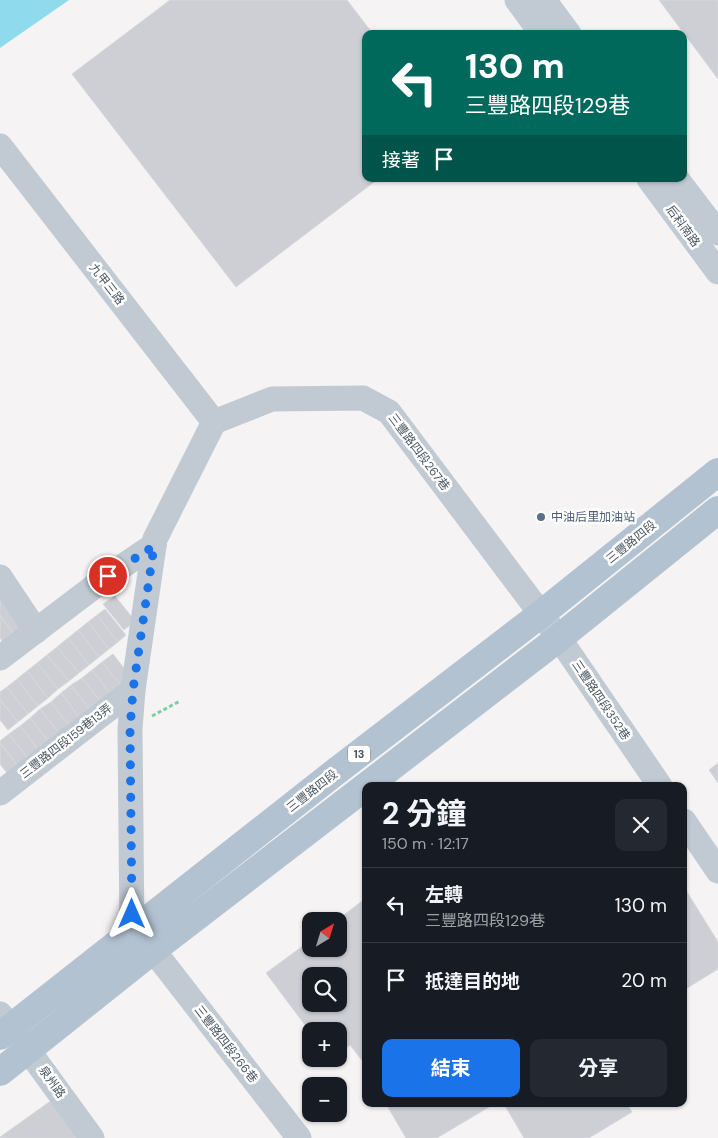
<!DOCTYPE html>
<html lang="zh-TW">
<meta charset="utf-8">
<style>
:root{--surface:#171b24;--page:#242831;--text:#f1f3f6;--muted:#9ea1a6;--line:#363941;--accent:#1a73e8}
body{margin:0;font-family:"DM Sans","Noto Sans TC",sans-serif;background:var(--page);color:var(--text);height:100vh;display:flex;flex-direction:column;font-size:19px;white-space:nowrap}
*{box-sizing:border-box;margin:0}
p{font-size:16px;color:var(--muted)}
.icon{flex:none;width:28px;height:28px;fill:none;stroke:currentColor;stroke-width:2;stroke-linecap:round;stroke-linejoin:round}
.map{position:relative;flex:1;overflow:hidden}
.drawer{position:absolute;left:362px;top:782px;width:325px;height:325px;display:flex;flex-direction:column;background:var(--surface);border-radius:10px;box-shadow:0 1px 4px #0004}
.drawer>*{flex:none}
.guide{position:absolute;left:362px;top:30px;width:325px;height:152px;border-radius:10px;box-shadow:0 1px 4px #0004;background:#00695c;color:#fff;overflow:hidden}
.needle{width:32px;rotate:38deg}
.fabs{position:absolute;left:302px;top:912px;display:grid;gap:10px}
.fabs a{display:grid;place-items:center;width:45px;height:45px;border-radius:10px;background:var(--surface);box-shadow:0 1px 4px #0004;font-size:25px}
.pin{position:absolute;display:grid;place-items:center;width:42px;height:42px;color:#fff;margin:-21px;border:2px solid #fff;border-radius:50%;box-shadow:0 1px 5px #0007}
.me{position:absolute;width:55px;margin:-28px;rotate:0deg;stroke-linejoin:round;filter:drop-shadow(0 0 4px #0008)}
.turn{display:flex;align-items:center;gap:18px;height:105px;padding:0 20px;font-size:22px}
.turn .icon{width:65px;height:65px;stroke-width:2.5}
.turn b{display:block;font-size:35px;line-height:42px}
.then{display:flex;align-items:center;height:48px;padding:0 20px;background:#0003;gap:10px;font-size:19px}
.round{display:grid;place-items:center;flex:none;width:52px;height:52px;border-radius:10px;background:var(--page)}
.headline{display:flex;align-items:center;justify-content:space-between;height:85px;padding:0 20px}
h1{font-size:30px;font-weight:700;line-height:38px}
.cta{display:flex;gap:10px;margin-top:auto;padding:10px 20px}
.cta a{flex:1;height:58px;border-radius:10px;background:var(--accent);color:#fff;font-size:20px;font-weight:700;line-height:58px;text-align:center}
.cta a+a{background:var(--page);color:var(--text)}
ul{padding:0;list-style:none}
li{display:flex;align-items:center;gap:15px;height:75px;padding:0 20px;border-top:1px solid var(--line)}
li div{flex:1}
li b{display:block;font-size:19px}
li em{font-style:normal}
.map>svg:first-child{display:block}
.water{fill:#90daee}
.building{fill:#cdcfd5;stroke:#d7d9de;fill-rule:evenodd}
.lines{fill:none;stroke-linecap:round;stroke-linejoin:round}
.path{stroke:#7ad0a6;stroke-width:3;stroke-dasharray:4 2.5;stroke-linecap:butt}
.minor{stroke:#c1cad2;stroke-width:25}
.major{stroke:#b3c2d1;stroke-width:28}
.route{stroke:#1a73e8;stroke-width:9;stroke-dasharray:0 16.2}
.service-dot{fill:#5c6f8a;stroke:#fff;stroke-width:2}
.labels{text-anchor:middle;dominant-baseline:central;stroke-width:5;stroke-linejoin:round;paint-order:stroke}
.shield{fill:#fff;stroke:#808990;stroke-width:1}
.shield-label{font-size:11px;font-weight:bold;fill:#4a5661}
.street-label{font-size:12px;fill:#4a5661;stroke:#fff}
.service-label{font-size:12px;fill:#4e5e75;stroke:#fff;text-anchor:start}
</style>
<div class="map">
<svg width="718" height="1138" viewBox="0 0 718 1138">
<rect width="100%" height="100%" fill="#f5f3f3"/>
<polygon class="water" points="0,0 69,0 0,48"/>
<g class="building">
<polygon points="170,0 347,0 373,34 366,34 366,179 378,179 236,287 72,74"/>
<polygon points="659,0 718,0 718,79"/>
<polygon points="115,596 135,621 124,630 103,604"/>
<polygon points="0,598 27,629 17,638 0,616"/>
<polygon points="105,609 126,635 118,642 97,615"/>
<polygon points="97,615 118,642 109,649 88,622"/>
<polygon points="0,616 17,638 6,646 0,638"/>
<polygon points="88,622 109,649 99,657 78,630"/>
<polygon points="78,630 99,657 89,665 68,638"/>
<polygon points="68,638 89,665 79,673 57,647"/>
<polygon points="57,647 79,673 69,681 47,655"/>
<polygon points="113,654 134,681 124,689 102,662"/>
<polygon points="47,655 69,681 58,689 37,663"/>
<polygon points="102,662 124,689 113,697 92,670"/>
<polygon points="37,663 58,689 48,698 27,671"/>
<polygon points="92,670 113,697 103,705 82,678"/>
<polygon points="27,671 48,698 38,706 17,679"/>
<polygon points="82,678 103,705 92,713 71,685"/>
<polygon points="17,679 38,706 28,714 7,687"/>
<polygon points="71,685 92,713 82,721 61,693"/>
<polygon points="7,687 28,714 18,722 0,700 0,692"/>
<polygon points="61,693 82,721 72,729 51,702"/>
<polygon points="0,700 18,722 8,730 0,720"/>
<polygon points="51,702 72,729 62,737 40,709"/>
<polygon points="40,709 62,737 51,745 30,718"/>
<polygon points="30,718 51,745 41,753 20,726"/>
<polygon points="20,726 41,753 30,761 9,734"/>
<polygon points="9,734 30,761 20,769 0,743 0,741"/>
<polygon points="0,743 20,769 10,777 0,764"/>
<polygon points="718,763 718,783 709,770"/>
<polygon points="684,887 718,942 718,969 684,990"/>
<path d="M366 898V1062L364 1063 350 1045 339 1053V1031H311V1033L266 973 311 940V949H339V921H336ZM311 976H339V1004H311Z"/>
<polygon points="52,1100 79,1138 0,1138 0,1137"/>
<polygon points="386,1104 494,1104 437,1138 406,1138"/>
<polygon points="504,1104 627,1104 632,1112 589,1138 524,1138"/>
</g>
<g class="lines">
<polyline class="path" points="152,716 180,701"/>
<g class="minor">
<polyline points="517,0 542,34"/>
<polyline points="544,0 569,34"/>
<polyline points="0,146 214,422"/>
<polyline points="649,179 718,272"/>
<polyline points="677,179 718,233"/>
<polyline points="214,422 155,539 133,690 130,729 132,933 153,950 299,1138"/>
<polyline points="214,422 272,399 363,398 389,412 559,638 660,786"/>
<polyline points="0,577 36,631"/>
<polyline points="0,658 108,576 154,545"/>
<polyline points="0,793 133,690"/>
<polyline points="684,821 718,871"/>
<polyline points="0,1014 28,1050 92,1138"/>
</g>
<g class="major">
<polyline points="0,1036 334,773 541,614 718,472"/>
<polyline points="0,1072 153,950 559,638 718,510"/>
</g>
</g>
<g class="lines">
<polyline class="route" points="108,576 154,546 133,690 130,729 132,914"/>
</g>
<circle class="service-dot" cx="541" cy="517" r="5"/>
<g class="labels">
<rect class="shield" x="348" y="745.5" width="22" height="17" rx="4"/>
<g class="shield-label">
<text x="359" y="754">13</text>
</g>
<g class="street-label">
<text transform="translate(683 226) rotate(54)">后科南路</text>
<text transform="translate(107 284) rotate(52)">九甲三路</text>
<text transform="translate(419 452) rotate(53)">三豐路四段267巷</text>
<text transform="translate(631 542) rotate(-39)">三豐路四段</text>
<text transform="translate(601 700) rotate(56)">三豐路四段352巷</text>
<text transform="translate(66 741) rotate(-38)">三豐路四段159巷13弄</text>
<text transform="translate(312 791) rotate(-38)">三豐路四段</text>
<text transform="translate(226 1044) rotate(52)">三豐路四段266巷</text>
<text transform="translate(52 1082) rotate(54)">泉州路</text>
</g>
<g class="service-label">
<text x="551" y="517">中油后里加油站</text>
</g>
</g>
</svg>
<div class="fabs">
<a><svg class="needle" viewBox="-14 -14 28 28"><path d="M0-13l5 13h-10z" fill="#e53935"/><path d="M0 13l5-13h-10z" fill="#9ea1a6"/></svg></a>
<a><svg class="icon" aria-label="search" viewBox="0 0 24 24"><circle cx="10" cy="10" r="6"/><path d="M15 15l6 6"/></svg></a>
<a>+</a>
<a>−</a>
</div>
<div class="pin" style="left:108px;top:576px;background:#d93025"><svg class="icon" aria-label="arrive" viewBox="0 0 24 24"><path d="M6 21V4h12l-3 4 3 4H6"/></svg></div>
<svg class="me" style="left:132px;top:914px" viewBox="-20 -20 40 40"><path d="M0-17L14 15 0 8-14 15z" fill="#1a73e8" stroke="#fff" stroke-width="4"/></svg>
<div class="guide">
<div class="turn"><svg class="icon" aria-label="left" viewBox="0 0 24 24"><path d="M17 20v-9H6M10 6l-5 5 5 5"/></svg><div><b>130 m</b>三豐路四段129巷</div></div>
<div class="then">接著<svg class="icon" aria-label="arrive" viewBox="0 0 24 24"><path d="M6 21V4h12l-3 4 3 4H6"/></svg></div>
</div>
<section class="drawer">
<div class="headline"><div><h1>2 分鐘</h1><p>150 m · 12:17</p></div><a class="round"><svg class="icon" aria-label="close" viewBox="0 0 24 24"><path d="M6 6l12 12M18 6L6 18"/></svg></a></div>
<ul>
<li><svg class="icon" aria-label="left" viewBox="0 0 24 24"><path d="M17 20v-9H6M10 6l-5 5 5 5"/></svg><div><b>左轉</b><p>三豐路四段129巷</p></div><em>130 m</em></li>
<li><svg class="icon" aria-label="arrive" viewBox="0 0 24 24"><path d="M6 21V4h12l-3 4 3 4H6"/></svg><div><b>抵達目的地</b></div><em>20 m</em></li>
</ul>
<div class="cta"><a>結束</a><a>分享</a></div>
</section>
</div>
